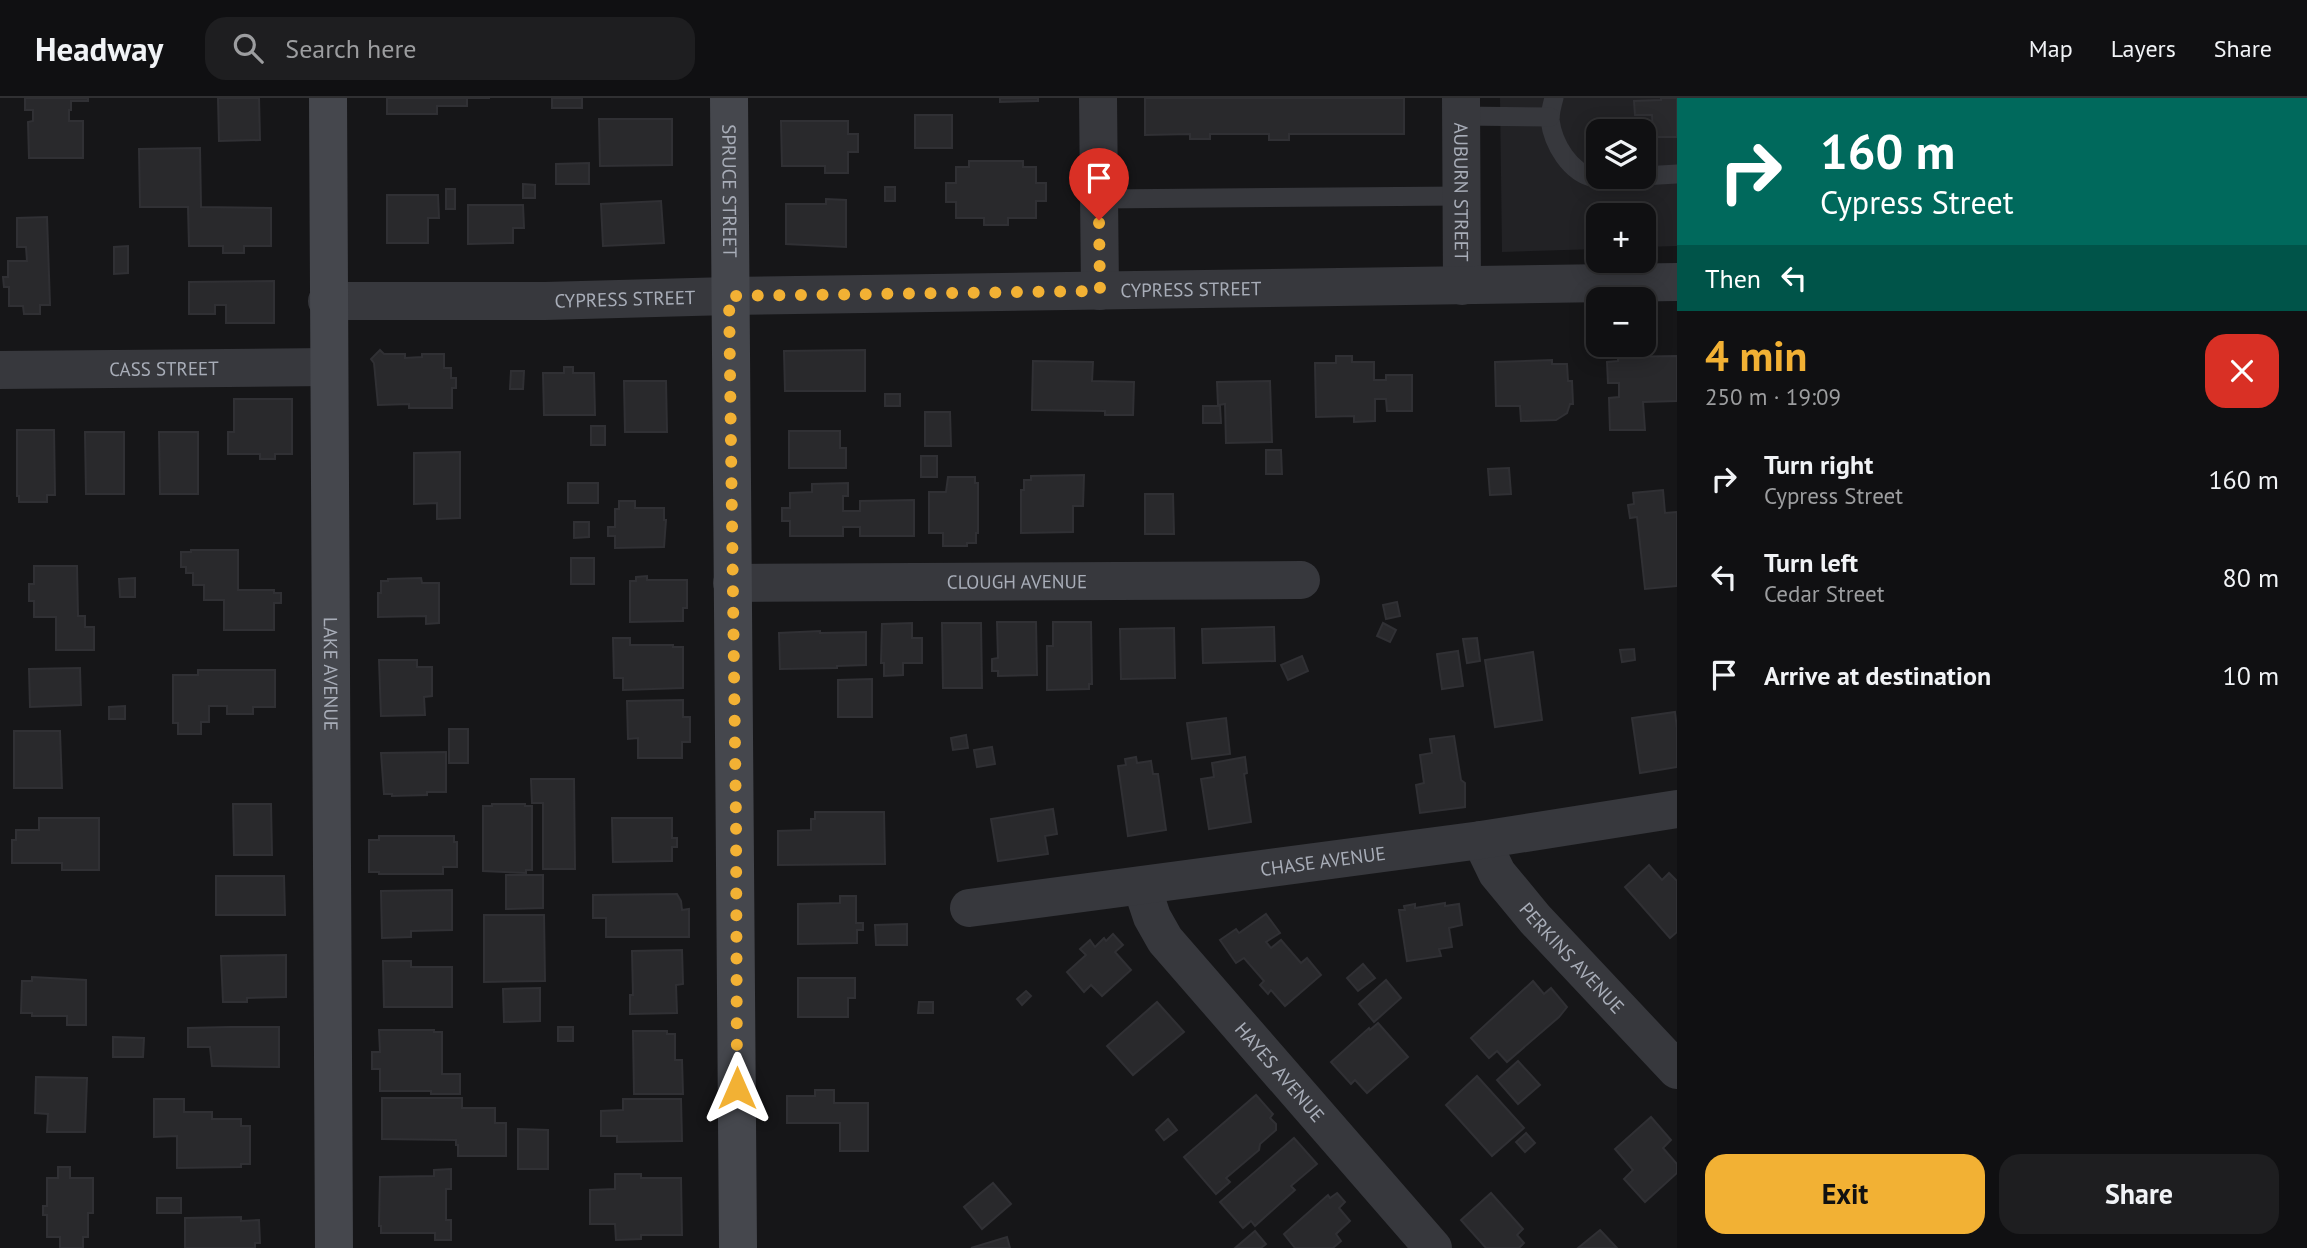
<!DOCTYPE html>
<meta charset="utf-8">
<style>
:root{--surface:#101012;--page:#1e1e20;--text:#f1f3f6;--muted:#9c9d9f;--line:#303032;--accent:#f2b134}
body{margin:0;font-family:"PT Sans",sans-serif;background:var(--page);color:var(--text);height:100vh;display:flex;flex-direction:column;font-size:26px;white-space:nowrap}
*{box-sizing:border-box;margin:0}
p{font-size:23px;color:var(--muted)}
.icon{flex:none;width:38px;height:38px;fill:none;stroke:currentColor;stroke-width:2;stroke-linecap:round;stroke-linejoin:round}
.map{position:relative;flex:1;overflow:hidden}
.side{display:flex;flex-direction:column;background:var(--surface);width:630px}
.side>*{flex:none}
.guide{background:#00695c;color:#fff;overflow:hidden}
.fabs{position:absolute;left:1586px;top:21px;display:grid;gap:14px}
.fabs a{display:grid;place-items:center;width:70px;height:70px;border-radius:14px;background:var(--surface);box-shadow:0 4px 18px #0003,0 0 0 2px var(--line);font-size:35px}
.pin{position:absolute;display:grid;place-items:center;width:60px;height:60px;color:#fff;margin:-72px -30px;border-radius:50% 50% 50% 0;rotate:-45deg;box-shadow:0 0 7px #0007}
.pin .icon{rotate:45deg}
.me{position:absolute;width:77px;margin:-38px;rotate:0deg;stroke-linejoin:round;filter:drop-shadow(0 0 5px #0008)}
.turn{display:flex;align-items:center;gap:24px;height:147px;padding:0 28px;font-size:32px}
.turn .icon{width:91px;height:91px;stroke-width:2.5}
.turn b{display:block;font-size:49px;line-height:60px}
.then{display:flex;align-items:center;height:66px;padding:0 28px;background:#0003;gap:14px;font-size:26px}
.round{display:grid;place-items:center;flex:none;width:74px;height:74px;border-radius:21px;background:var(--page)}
.overview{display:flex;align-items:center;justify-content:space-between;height:119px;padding:0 28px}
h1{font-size:42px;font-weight:800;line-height:52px;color:var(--accent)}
.cta{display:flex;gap:14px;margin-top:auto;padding:14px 28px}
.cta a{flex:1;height:80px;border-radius:21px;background:var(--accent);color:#111;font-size:28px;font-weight:800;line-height:80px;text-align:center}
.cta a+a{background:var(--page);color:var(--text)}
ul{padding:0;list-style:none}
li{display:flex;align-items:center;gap:21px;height:98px;padding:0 28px}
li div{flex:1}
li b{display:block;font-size:26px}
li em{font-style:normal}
header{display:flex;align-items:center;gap:42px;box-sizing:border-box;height:98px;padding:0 35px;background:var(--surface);border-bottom:2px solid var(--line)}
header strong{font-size:33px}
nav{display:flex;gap:38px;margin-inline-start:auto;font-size:24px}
.search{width:490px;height:63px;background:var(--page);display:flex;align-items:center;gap:18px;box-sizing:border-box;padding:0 24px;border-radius:21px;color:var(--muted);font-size:26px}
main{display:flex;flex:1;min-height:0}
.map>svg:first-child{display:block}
.built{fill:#222225;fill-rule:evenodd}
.building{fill:#29292c;stroke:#303034;stroke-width:2}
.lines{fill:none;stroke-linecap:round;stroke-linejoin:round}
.lane{stroke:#37383d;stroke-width:19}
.street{stroke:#37383d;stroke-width:38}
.secondary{stroke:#45474d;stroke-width:38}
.route{stroke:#f2b134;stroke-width:12;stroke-dasharray:0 21.6}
.labels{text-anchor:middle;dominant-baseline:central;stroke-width:7;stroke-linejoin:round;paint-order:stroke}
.street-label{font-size:19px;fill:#a8adb8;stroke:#111113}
</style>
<header>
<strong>Headway</strong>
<div class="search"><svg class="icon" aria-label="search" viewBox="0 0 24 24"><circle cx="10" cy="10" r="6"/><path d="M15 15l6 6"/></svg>Search here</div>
<nav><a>Map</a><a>Layers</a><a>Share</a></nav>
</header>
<main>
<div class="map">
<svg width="1677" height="1150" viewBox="0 0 1677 1150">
<rect width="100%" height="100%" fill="#161618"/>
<path class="built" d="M1500 0H1677V148L1643 149V117H1598V151L1502 154ZM1598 33H1643V79H1598Z"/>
<g class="building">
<polygon points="25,0 88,0 88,3 71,3 71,12 69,12 69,23 83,23 83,60 29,60 28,24 33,23 33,12 25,12"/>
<polygon points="218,0 259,0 260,42 219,43"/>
<polygon points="387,0 490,0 467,0 467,8 437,8 437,16 387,16"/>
<rect x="552" y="0" width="30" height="10"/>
<polygon points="1000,0 1038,0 1038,3 1000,4"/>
<polygon points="1145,0 1404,0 1404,36 1289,36 1289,42 1269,42 1269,36 1210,36 1210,41 1190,41 1190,36 1145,37"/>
<polygon points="1661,0 1677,0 1677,39 1653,39 1652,17 1635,17 1634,3 1661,2"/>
<rect x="915" y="17" width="37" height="33"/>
<polygon points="599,21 672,21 672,67 600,68"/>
<polygon points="781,23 848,23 848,36 858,36 858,54 848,54 848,75 825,75 825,68 782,68"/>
<polygon points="200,50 201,109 271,110 271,148 244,148 244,155 223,155 223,148 189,148 188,109 140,109 139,51"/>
<polygon points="969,63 1023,63 1023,69 1036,69 1036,85 1046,85 1046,103 1036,103 1036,120 1008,120 1008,127 984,127 984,120 956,120 956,104 946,104 946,85 956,85 956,69 969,69"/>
<polygon points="589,65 589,86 556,86 556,66"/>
<polygon points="523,86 535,87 535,100 523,100"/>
<rect x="885" y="89" width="10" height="14"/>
<rect x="446" y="91" width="9" height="20"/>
<polygon points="387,97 438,97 439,120 428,120 428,145 387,145"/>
<polygon points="826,101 846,102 846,149 786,146 786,106 826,106"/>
<polygon points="661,103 664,145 603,148 601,106"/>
<polygon points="468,107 523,107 524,130 513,130 513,145 468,146"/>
<polygon points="47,119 50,207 40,207 40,216 24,216 23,208 9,208 9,189 4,189 3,179 8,179 8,163 27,163 26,149 17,149 17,120"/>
<polygon points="128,148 128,175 114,176 114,149"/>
<polygon points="274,183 274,225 226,225 226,207 215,207 215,216 189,216 189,184"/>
<polygon points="380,252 384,256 405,256 405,260 422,259 422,256 444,256 444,270 451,270 451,280 456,280 456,290 452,290 452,310 409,310 409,306 378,307 374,265 371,261"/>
<polygon points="865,252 865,293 785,293 784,253"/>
<polygon points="1336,258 1352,258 1352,264 1374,264 1374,282 1386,282 1386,277 1412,277 1412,313 1387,313 1386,301 1375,301 1375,323 1354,324 1354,318 1316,319 1315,265 1336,265"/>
<polygon points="1677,258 1677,303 1643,304 1645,332 1610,332 1609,300 1619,299 1619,285 1608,285 1607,264 1618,263 1618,259"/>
<polygon points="1552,262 1552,266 1567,266 1568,283 1572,283 1573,306 1570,306 1567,315 1556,322 1521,323 1520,308 1496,308 1495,264"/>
<polygon points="1033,263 1093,264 1092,283 1134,284 1133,317 1105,317 1105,313 1032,312"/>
<polygon points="564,269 573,269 573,275 594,275 595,317 544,317 543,275 564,275"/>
<polygon points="511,273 524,273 523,291 510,291"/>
<polygon points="624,283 666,283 667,334 625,334"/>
<polygon points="1270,283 1272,344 1226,345 1225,306 1218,307 1217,284"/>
<rect x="885" y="296" width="15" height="12"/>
<polygon points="234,301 292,301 292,356 275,356 275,361 260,361 260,356 228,356 228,334 234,334"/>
<polygon points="1203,308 1220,308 1221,325 1203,325"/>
<polygon points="925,314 950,314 951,348 925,348"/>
<rect x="591" y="328" width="14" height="19"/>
<polygon points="17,332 54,332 55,397 47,397 47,404 19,404 19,398 17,398"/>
<polygon points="789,333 840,333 840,350 846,350 846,370 789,370"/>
<polygon points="85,334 124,334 124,396 86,396"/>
<polygon points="159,334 198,334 198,396 160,396"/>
<polygon points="1266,352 1281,352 1282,376 1266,376"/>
<polygon points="460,354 460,420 437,421 437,405 414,406 414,355"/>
<rect x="921" y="358" width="16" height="21"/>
<polygon points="1509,370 1511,396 1490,397 1488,371"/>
<polygon points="1084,377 1083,408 1073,408 1073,434 1021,435 1021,392 1024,392 1024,382 1031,382 1031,378"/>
<polygon points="948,379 975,379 975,385 978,385 978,435 976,435 976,445 967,445 967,448 943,448 943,435 929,435 929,394 946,394"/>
<rect x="568" y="385" width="30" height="20"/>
<polygon points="848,385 848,398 843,398 843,413 860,413 860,403 914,402 914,438 860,438 860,429 843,429 843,438 790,438 790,423 782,423 782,410 790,410 790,395 812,394 812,386"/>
<polygon points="1663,392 1665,415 1677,414 1677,488 1645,491 1637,419 1630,420 1628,407 1634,406 1633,395"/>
<polygon points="1145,396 1173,396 1174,436 1145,436"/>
<polygon points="619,403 635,403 635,410 664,410 664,422 666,422 664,449 615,450 615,438 608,438 608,429 615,429 615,411 619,411"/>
<polygon points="574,424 589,424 589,439 574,440"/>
<polygon points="191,452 238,452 238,492 274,492 274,495 281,495 281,505 274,505 274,532 224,532 224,502 204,502 204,487 193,487 193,475 186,475 186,469 181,469 181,454 191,454"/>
<rect x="571" y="460" width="23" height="26"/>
<polygon points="34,468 77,468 78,518 85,518 85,529 94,529 94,552 56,552 56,519 34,519 34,503 29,503 29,486 34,486"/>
<polygon points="647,478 647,482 687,482 687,510 683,510 683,523 630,524 630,483 636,483 636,479"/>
<polygon points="135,480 135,499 120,499 119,481"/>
<polygon points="421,480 422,485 439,485 439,525 426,526 426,518 378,519 378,495 381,495 381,483 388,483 388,481"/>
<polygon points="1397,504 1400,518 1386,521 1383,507"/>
<polygon points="997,524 1036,524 1037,577 998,578 998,573 992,573 992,561 998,560"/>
<polygon points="1053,524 1091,524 1092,586 1089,586 1089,591 1047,592 1047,548 1053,548"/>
<polygon points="912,525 912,540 922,540 922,565 903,565 903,577 884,578 884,565 881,565 882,526"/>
<polygon points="942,525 981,525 982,590 943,590"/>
<polygon points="1383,525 1396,532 1390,544 1377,538"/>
<polygon points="1274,529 1275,563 1203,565 1202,531"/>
<polygon points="1174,530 1175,580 1121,581 1120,531"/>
<polygon points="820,533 820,535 866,534 866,567 837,568 837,570 780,571 779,535"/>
<polygon points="613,540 630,540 630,547 673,547 673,549 683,549 683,590 623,592 623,580 614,580"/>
<polygon points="1477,540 1480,563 1467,565 1463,541"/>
<polygon points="1634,551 1635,562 1622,564 1620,552"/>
<polygon points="1458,553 1463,588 1442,591 1437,556"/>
<polygon points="1533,554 1542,622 1495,629 1485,562"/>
<polygon points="1302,558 1308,573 1288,582 1281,567"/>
<polygon points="379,562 417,562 417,569 432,569 432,598 424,599 425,617 381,618"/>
<polygon points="80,570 81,607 30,609 29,571"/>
<polygon points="198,572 275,572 275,609 253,609 253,616 227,616 227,608 209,608 209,624 201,624 201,636 178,636 178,625 173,625 173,577 198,577"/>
<polygon points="872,581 872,619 838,619 838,582"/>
<polygon points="683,602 683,619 690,619 690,644 682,644 682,660 638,660 638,640 628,641 627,603"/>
<polygon points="125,608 125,621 109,621 109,609"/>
<polygon points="1675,614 1677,631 1677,669 1640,675 1632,620"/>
<polygon points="1226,620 1230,656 1192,661 1187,625"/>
<rect x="449" y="631" width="19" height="34"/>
<polygon points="14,633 60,633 62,690 14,690"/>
<polygon points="966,637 968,650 953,652 951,640"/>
<polygon points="1454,638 1461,682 1465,685 1465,709 1420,715 1416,687 1424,685 1420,657 1432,655 1430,641"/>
<polygon points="992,649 995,666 977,669 974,652"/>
<polygon points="446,654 446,694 427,694 427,697 392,698 392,696 384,696 381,655"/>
<polygon points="1136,659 1137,665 1151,663 1153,676 1158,676 1166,732 1128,738 1118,668 1126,667 1125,661"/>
<polygon points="1245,659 1247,675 1244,676 1251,724 1209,731 1201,681 1214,679 1212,665"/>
<polygon points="531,681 574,681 575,771 543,771 543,705 532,705"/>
<polygon points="233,706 271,706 272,757 234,757"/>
<polygon points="492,706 525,706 525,708 532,708 532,772 526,772 526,775 483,773 483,708 492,708"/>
<polygon points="1053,711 1057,736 1045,738 1048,756 998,763 991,721"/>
<polygon points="815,714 884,714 885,766 778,767 778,733 811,732 811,721 815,721"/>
<polygon points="39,720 99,720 99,772 62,772 62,765 12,765 12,742 16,742 16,732 39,732"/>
<polygon points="612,720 672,720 672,740 677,740 677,749 672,749 672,763 613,764"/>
<polygon points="379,738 454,738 454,744 457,744 457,769 443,769 443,776 379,776 379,774 369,774 369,742 379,742"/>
<polygon points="1649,767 1662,782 1669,775 1677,783 1677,834 1670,840 1625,789"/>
<polygon points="506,777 543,777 543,810 506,811"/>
<polygon points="216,778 284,778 285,817 216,817"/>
<polygon points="452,792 452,832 411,833 411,839 382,840 381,793"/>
<polygon points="677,796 681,803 682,812 689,811 689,839 606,839 606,820 593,820 593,797"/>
<polygon points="840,798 856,798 856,825 863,825 863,832 857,832 857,845 798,846 798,806 840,805"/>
<polygon points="1445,805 1445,808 1459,806 1462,827 1449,830 1452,849 1439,851 1441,858 1407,863 1399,812 1405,812 1404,808 1415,806 1415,810"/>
<polygon points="1266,816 1280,835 1266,844 1271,850 1281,842 1301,865 1307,860 1321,877 1285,908 1271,892 1268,896 1260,887 1264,883 1244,860 1236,865 1220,842 1236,831 1239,835"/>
<polygon points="484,817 544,817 545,883 484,884"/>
<polygon points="907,826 907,847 876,847 875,827"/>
<polygon points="1113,836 1123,847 1115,854 1131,872 1102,898 1091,887 1084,894 1067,874 1086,857 1080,851 1090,842 1095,849 1104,840 1106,843"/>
<polygon points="682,852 683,886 676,887 677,915 630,916 630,897 633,897 632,853"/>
<polygon points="286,857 286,899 247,900 247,904 223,904 221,858"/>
<polygon points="383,863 411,863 411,869 452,869 452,909 384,909"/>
<polygon points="1363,866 1375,880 1358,893 1347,880"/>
<polygon points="32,879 86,882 86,927 67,927 67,918 32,918 32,915 21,915 22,883 32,883"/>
<polygon points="798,880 855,880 855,900 848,900 848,919 798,919"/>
<polygon points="1386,882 1401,900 1374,924 1359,906"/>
<polygon points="1533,883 1544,896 1551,890 1567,909 1559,919 1507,964 1497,953 1489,960 1471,940"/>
<polygon points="540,890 540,923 504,924 503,891"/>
<polygon points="1026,893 1031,898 1022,907 1017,901"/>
<polygon points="919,904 933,904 933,915 918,915"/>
<polygon points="1157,904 1184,934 1133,977 1107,948"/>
<polygon points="1378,925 1408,959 1367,995 1355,982 1351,986 1331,964 1369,930 1370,932"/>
<polygon points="230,929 279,929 279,969 212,968 210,949 188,949 188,930"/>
<rect x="558" y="929" width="15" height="14"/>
<polygon points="379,932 434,932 434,934 442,934 442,976 460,976 460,996 431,996 431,993 380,993 380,971 372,971 372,954 380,954"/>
<polygon points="633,933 667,933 667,936 675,936 675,962 682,962 683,996 634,996"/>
<polygon points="113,939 144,940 143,959 113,959"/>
<polygon points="1518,963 1540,987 1518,1006 1497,982"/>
<polygon points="1477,978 1524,1030 1492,1058 1446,1007"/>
<polygon points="36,979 87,980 85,1034 47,1034 48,1016 35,1015"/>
<polygon points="815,992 834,992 834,1005 868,1005 868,1053 840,1053 840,1025 787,1025 787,998 815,998"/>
<polygon points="1256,997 1273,1016 1270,1020 1276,1026 1276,1032 1260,1046 1259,1052 1226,1080 1230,1084 1216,1096 1184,1059"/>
<polygon points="382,1000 462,1000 462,1010 495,1010 495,1025 506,1025 506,1058 458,1058 458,1047 456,1047 456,1042 382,1041"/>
<polygon points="154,1001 184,1001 184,1014 212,1014 212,1021 241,1021 241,1028 250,1028 250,1066 241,1066 241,1069 177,1070 177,1038 154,1039"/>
<polygon points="623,1001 681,1001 682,1043 617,1044 617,1038 601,1038 601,1013 623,1012"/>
<polygon points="1651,1019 1671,1042 1663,1050 1677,1066 1677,1075 1645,1104 1624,1081 1633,1072 1615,1051"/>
<polygon points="1168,1021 1177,1032 1164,1042 1156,1032"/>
<polygon points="518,1031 548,1032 548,1071 518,1071"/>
<polygon points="1526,1035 1535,1045 1525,1054 1516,1044"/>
<polygon points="1294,1040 1317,1066 1291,1088 1295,1092 1255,1128 1251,1123 1243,1130 1220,1104"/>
<polygon points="58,1069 70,1069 70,1080 93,1080 93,1115 88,1115 88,1139 83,1139 83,1150 60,1150 60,1139 47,1139 47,1117 43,1117 43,1108 47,1108 47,1080 58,1080"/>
<polygon points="451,1071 451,1091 446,1091 446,1122 451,1122 451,1142 435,1142 435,1135 381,1135 381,1128 379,1128 380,1079 434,1078 434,1072"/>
<polygon points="615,1076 641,1076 641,1080 681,1080 682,1137 641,1137 641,1141 616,1142 615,1126 590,1126 590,1092 615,1091"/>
<polygon points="993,1085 1011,1106 982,1131 964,1109"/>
<polygon points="1337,1095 1345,1104 1339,1110 1350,1123 1336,1136 1341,1143 1333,1150 1295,1150 1284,1136 1328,1097 1330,1100"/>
<polygon points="1491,1095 1523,1131 1517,1137 1524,1145 1519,1150 1486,1150 1461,1122"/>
<rect x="157" y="1100" width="24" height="15"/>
<polygon points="241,1119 241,1123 259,1122 260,1145 255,1145 255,1150 185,1150 185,1120"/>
<polygon points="1600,1132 1617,1150 1578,1150"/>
<polygon points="1255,1133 1266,1146 1261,1150 1235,1150"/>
<polygon points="1007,1139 1010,1150 971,1150"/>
</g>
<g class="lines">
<g class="lane">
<path d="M1554 0C1552 7 1550 15 1550 22 1553 46 1570 75 1595 80 1610 84 1624 81 1639 79"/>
<polyline points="1461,18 1550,19"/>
<polyline points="1643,78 1677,76"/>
<polyline points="1099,101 1462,98"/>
</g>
<g class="street">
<polyline points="1098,0 1100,193"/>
<path id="s1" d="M1461 0 1462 188"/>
<path id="s2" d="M327 203H545L729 198 1677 184"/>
<path id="s3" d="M0 272 328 269"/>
<path id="s4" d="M732 485 1301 482"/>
<path id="s5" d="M1481 742 1497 775 1535 821 1677 972"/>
<path id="s6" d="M1142 789 1152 819 1165 842 1433 1150"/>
<path id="s7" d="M969 810 1481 742 1677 711"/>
</g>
<g class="secondary">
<path id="s8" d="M328 0 334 1150"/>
<path id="s9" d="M729 0 738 1150"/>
</g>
</g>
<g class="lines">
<polyline class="route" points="737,990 736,723 729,198 1100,193 1099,122"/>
</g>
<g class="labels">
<g class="street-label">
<text stroke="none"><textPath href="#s9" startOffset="93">SPRUCE STREET</textPath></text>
<text stroke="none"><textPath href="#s1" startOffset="94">AUBURN STREET</textPath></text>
<text stroke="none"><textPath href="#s2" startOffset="864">CYPRESS STREET</textPath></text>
<text stroke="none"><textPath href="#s2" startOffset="298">CYPRESS STREET</textPath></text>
<text stroke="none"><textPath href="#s3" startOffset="164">CASS STREET</textPath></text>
<text stroke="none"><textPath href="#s4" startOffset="285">CLOUGH AVENUE</textPath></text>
<text stroke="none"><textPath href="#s8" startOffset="576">LAKE AVENUE</textPath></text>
<text stroke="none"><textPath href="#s7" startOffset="357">CHASE AVENUE</textPath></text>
<text stroke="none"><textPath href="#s5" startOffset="150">PERKINS AVENUE</textPath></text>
<text stroke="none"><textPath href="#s6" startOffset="233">HAYES AVENUE</textPath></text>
</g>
</g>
</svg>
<div class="fabs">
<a><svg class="icon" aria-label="layers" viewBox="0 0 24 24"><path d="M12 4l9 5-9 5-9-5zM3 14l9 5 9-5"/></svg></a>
<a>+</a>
<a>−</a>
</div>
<div class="pin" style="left:1099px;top:122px;background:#d93025"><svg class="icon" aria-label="arrive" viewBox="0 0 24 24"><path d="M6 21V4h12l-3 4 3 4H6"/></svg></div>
<svg class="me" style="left:737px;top:990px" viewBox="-20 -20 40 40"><path d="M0-17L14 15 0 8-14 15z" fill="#f2b134" stroke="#fff" stroke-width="4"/></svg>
</div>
<section class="side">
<div class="guide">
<div class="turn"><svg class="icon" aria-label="right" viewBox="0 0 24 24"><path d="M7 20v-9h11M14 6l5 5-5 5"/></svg><div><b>160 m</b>Cypress Street</div></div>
<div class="then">Then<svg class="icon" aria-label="left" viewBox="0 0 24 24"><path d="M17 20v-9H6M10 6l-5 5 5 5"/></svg></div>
</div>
<div class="overview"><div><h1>4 min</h1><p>250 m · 19:09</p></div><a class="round" style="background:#d93025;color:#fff"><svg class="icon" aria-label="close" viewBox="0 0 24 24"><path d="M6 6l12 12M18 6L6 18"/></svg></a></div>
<ul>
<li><svg class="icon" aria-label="right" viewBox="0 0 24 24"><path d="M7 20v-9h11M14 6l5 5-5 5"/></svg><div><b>Turn right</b><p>Cypress Street</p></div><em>160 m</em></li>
<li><svg class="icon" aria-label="left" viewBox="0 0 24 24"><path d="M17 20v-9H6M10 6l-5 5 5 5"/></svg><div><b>Turn left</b><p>Cedar Street</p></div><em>80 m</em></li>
<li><svg class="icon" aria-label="arrive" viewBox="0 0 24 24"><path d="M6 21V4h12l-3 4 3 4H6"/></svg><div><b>Arrive at destination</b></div><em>10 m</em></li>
</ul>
<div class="cta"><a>Exit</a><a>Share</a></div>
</section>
</main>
